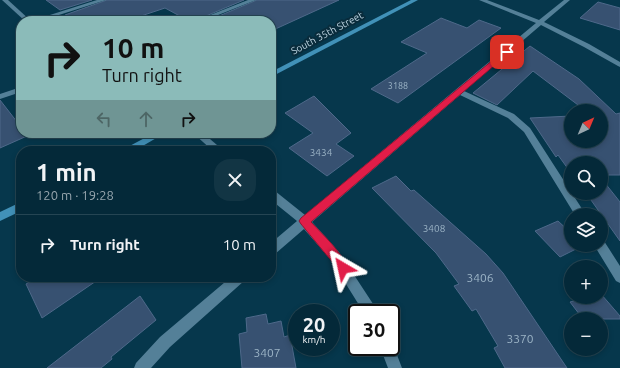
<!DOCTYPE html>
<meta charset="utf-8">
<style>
:root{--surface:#042939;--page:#123544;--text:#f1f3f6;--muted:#97a6ae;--line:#254553}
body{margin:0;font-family:Ubuntu,sans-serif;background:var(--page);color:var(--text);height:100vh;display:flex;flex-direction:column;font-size:15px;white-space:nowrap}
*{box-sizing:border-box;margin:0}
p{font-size:13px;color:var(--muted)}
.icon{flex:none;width:22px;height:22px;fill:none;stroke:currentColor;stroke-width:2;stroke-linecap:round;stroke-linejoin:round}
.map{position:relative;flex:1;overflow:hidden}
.drawer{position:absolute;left:16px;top:146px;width:260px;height:136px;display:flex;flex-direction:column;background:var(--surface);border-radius:16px;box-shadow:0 2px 6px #0003,0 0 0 1px var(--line)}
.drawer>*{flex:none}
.guide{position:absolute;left:16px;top:16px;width:260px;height:122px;border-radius:16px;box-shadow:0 2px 6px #0003,0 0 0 1px var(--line);background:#8bbbb9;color:#111;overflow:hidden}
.needle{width:26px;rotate:44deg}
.tools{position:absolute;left:564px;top:104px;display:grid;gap:8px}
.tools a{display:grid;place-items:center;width:44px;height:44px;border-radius:50%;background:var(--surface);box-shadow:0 2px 6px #0003,0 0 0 1px var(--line);font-size:20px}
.speed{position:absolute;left:288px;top:304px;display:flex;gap:8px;font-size:20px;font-weight:700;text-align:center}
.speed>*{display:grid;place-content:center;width:52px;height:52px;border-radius:50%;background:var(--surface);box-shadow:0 2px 6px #0003,0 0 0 1px var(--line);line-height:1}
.speed small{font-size:10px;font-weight:400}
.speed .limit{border:2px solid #111;border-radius:6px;background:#fff;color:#111}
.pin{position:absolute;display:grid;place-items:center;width:34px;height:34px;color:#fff;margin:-17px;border-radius:8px;box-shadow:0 2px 6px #0006}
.me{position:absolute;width:44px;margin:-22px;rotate:324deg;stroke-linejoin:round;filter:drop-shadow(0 0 3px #0008)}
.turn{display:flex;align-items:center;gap:14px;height:84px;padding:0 20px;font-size:18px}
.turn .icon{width:52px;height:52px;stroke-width:2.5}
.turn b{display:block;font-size:28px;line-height:34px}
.lanes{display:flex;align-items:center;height:38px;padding:0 20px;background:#0003;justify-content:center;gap:20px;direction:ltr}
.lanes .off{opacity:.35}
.round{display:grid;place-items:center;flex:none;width:42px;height:42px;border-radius:16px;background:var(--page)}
.summary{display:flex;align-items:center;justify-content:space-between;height:68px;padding:0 20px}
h1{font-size:24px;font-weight:700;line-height:30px}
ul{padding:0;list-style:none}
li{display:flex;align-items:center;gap:12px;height:60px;padding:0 20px;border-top:1px solid var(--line)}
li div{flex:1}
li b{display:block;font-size:15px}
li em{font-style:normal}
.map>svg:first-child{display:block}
.building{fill:#375171;stroke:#4e698a}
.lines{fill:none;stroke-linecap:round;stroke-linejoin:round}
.minor{fill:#548098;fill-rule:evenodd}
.major{fill:#4191b8;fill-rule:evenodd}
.route{fill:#e11d48;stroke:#92132f}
.labels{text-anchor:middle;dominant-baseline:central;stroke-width:4;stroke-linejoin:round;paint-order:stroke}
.far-number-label{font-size:9px;fill:#9cb4c6}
.far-street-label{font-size:10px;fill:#bed5e2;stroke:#092c3c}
.number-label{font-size:10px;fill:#9cb4c6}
.near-number-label{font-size:12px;fill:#9cb4c6}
</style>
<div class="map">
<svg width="620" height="368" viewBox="0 0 620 368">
<rect width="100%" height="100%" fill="#06374c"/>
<g class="building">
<polygon points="46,0 92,0 60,10"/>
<polygon points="107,0 244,0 194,21 189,21 165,8 126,21 73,21 65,15"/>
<polygon points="257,0 339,0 271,31 271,21 207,21"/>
<polygon points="598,2 620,8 620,30 580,18"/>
<polygon points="441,18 467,28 479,20 501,28 398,103 371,89 427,53 401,42"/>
<polygon points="530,46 579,79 616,114 620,113 620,175 601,175 601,163 571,163 571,173 558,155 556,157 530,118 571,116 571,141 601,141 601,111 586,111 533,71 497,105 473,93"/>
<polygon points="314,96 351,133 336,144 354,156 327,176 289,148 313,133 285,113"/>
<polygon points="0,100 21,127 21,133 25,133 27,136 0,148"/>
<polygon points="396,176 411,191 414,190 486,254 503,273 567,368 505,368 494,348 498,346 476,309 472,311 454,286 459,284 436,253 372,188"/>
<polygon points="601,178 620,202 620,241 586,193 601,193"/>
<polygon points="558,221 571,233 571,245 584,245 560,257 535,231"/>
<polygon points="38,277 102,277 42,318 26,284"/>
<polygon points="601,294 620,316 620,319 583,319 570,302 589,297 601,297"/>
<polygon points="140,296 156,320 111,357 112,359 101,368 47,368"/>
<polygon points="266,314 268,324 281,321 284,337 290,335 296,368 242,368 239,334 247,332 246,318"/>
</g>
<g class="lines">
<g class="minor">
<polygon points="2,0 8,0 31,21 25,21"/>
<polygon points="97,0 106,0 40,21 31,21"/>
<polygon points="248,0 256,0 203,21 195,21"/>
<polygon points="479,0 487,0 539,20 564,0 570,0 544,22 589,44 620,62 620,67 618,66 584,47 541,25 464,91 514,114 530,128 586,215 575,215 524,132 508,118 460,95 312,222 339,252 379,313 364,313 331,260 304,229 275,254 271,255 271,243 297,221 271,200 271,190 275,191 305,215 536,23"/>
<polygon points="21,87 21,92 0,99 0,94"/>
<polygon points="193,133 203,133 224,151 213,151"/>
<polygon points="601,240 604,241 620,266 620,283 616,281 594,245 601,245"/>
<polygon points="231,277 246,277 244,281 170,347 151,368 134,368 136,363 160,337"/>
<polygon points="391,342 392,342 402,368 388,368 380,347 391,347"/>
</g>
<g class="major">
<polygon points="411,0 418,0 271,77 271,72"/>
<polygon points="154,133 165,133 134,151 122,151 124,149"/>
<polygon points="21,202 21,211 0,221 0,212"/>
</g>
</g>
<path class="route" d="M505 50 510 52 311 222C324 236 340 250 348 268L347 271 343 273C339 271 307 231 301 224L299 221 301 218Z"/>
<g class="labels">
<g class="far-number-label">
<text x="398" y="86">3188</text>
</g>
<g class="far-street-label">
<text transform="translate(327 33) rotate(-28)">South 35th Street</text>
</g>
<g class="number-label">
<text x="321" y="152">3434</text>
<text x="434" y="228">3408</text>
</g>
<g class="near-number-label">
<text x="480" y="277">3406</text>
<text x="520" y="338">3370</text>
<text x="267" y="352">3407</text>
</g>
</g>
</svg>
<div class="tools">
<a><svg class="needle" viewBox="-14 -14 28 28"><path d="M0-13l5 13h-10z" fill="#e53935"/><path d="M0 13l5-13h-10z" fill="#97a6ae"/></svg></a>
<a><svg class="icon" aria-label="search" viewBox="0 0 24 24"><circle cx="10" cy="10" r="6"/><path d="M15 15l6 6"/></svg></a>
<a><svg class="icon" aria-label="layers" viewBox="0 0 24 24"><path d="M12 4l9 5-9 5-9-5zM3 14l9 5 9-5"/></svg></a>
<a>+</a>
<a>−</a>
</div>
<div class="speed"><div>20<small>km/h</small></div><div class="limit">30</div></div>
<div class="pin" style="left:507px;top:52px;background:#d93025"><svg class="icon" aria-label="arrive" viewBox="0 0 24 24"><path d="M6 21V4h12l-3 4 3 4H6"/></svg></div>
<svg class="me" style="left:343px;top:268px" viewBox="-20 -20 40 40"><path d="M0-17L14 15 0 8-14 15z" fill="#e11d48" stroke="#fff" stroke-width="4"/></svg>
<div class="guide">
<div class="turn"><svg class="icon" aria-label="right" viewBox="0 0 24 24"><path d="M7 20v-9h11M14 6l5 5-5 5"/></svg><div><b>10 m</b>Turn right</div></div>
<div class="lanes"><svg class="icon off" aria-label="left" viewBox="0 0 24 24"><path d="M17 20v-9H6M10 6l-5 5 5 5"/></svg><svg class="icon off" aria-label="ahead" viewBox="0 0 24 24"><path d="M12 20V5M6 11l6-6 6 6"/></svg><svg class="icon" aria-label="right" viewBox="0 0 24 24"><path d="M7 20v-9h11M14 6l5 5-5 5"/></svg></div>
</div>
<section class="drawer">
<div class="summary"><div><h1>1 min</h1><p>120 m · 19:28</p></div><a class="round"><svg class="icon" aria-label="close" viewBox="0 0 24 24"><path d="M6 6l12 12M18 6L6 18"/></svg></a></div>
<ul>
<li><svg class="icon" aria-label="right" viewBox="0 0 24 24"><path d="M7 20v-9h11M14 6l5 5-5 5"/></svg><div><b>Turn right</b></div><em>10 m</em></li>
</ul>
</section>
</div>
